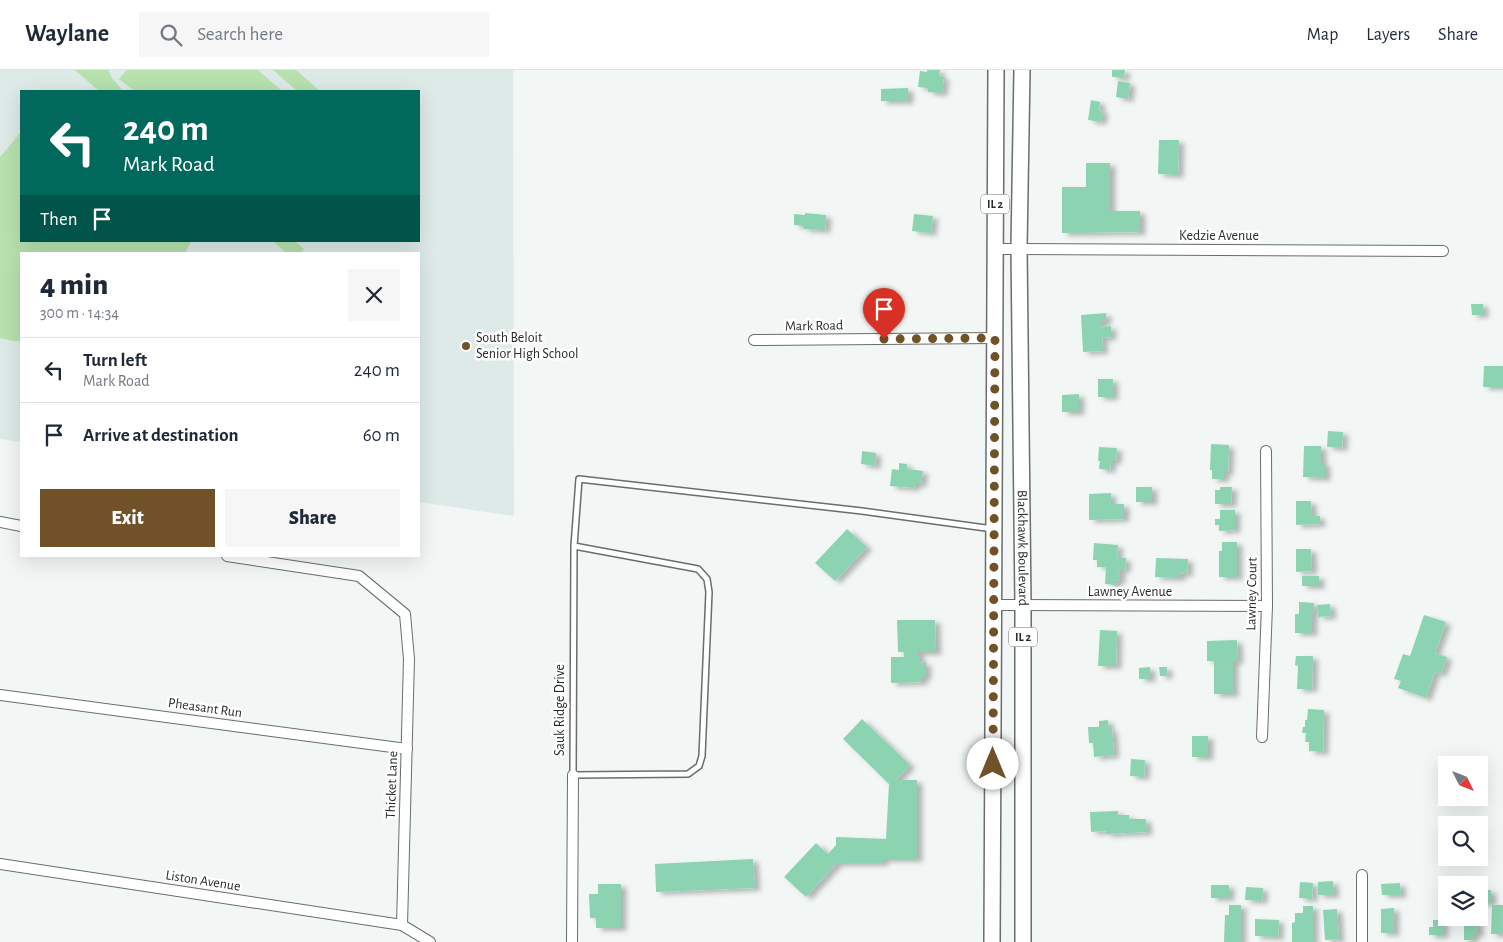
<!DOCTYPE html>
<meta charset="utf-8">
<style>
:root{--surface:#fff;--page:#f6f6f7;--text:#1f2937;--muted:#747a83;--line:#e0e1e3;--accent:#715127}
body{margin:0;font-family:"Alegreya Sans",sans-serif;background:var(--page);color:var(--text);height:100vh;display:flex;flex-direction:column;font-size:19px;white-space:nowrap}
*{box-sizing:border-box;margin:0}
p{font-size:16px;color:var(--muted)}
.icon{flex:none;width:28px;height:28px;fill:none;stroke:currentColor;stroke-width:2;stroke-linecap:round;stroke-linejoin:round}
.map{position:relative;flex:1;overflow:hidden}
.drawer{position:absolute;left:20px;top:182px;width:400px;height:305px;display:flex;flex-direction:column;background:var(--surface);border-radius:0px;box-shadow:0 5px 20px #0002}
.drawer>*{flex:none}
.banner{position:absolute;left:20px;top:20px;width:400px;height:152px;border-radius:0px;box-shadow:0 5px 20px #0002;background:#00695c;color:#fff;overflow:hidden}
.needle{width:32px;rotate:132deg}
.buttons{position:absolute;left:1438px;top:686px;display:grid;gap:10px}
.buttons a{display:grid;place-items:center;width:50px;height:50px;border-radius:0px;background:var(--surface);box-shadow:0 5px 20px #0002;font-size:25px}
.pin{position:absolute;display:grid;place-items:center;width:42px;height:42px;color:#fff;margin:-51px -21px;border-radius:50% 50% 50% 0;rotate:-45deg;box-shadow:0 0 5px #0007}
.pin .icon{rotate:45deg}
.me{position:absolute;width:55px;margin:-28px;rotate:0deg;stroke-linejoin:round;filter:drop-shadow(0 0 4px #0008)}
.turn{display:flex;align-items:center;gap:18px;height:105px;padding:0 20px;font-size:22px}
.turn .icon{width:65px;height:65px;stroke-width:2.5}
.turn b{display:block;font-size:35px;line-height:42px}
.then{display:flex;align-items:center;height:48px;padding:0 20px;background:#0003;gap:10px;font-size:19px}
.round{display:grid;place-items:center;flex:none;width:52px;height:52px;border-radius:0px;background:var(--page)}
.overview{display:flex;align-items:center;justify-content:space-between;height:85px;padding:0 20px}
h1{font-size:30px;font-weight:800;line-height:38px}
.cta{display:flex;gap:10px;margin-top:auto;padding:10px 20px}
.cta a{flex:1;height:58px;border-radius:0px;background:var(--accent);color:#fff;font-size:20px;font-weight:800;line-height:58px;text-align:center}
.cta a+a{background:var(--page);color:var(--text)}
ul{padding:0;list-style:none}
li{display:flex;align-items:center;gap:15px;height:65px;padding:0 20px;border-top:1px solid var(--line)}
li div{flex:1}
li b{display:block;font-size:19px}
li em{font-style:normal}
header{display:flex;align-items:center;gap:30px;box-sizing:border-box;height:70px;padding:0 25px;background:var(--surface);border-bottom:1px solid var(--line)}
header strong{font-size:24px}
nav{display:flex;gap:28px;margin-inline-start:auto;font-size:18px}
.search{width:350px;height:45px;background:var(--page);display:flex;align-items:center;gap:12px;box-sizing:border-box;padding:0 18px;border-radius:0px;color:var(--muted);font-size:19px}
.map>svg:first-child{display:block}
.built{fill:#ddeae8;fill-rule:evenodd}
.green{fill:#b7e1ae}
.building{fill:#8cd3b1;filter:url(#shadow)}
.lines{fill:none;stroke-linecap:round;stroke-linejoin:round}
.service-casing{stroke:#696d6d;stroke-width:8}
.minor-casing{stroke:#696d6d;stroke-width:12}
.primary-casing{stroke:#696d6d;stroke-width:18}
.service{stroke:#fff;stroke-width:5}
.minor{stroke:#fff;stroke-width:10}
.primary{stroke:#fff;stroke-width:15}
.route{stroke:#715127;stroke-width:9;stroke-dasharray:0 16.2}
.poi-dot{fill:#715127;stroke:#fff;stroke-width:2}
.labels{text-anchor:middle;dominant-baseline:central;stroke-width:5;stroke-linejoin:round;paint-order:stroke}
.shield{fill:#fff;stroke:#696b6a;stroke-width:1}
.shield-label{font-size:12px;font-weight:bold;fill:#292b2a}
.street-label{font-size:14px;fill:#292b2a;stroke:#fff}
.poi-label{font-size:14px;fill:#292b2a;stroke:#fff;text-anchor:start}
</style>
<header>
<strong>Waylane</strong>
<div class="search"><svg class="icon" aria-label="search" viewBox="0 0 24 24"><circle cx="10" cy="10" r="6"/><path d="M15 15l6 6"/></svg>Search here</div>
<nav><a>Map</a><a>Layers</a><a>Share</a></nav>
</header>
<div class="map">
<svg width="1503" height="872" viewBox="0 0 1503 872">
<defs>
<filter id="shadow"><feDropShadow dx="5.5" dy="3" stdDeviation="2.5" flood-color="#0004"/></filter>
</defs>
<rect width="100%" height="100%" fill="#f2f7f6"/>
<path class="built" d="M0 0H513L514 446 419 432V184H21V372L0 369ZM21 21H419V171H21Z"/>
<g class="green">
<polygon points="75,0 108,0 112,8 123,21 99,21"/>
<polygon points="127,0 258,0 282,21 134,21 119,9"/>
<polygon points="273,0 296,0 320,21 297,21"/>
<polygon points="21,62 21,171 191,171 185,184 21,184 21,271 13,271 0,268 0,87"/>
<polygon points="273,171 295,171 304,179 300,184 287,184"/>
</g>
<g class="building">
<polygon points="927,0 940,0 939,6 944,7 942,23 928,22 928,18 918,17 920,1 927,2"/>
<polygon points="1112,0 1125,0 1124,8 1112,7"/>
<polygon points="1118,11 1130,13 1128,29 1116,27"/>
<polygon points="908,18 908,31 881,31 881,19"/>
<polygon points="1091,30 1100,32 1099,40 1103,41 1101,52 1088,50"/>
<polygon points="1159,70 1179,70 1178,105 1158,104"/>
<polygon points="1086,93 1110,93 1110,141 1140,141 1140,162 1062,163 1062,117 1086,117"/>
<polygon points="805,143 826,145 825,160 804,159 804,156 794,155 794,144 805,145"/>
<polygon points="914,144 933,146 931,163 912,161"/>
<polygon points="1471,234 1483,234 1483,245 1472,245"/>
<polygon points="1106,243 1106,252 1101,252 1101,257 1111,256 1111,267 1102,268 1103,281 1083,282 1081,245"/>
<polygon points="1484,296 1503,296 1503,317 1483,317"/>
<rect x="1098" y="309" width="15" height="18"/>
<polygon points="1079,324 1079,342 1062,342 1062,325"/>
<polygon points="1328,361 1343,362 1342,378 1327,377"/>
<polygon points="1211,374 1229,375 1228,402 1224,402 1224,409 1212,409 1212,400 1210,400"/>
<polygon points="1304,376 1321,376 1321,393 1325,393 1325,408 1303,407"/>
<polygon points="1099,377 1117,378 1116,391 1111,391 1110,400 1099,399 1100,391 1098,391"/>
<polygon points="862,381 876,383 875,396 861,394"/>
<polygon points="899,393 907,394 907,399 923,401 921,414 915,414 914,418 890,416 892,399 899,400"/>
<rect x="1136" y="417" width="16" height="15"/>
<polygon points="1220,417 1232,417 1231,434 1215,434 1215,420 1220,420"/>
<polygon points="1111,423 1111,434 1124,434 1124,449 1089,450 1089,424"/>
<polygon points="1296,431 1311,431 1312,446 1320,446 1320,454 1296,455"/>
<polygon points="1220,440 1235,440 1235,460 1219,461 1219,455 1215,455 1215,449 1220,449"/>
<polygon points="847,459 867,477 835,511 815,493"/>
<polygon points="1222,472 1237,472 1237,507 1219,507 1219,481 1222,481"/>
<polygon points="1094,473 1118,475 1117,488 1126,488 1125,500 1117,500 1120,501 1120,511 1116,510 1116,515 1105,514 1106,497 1097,497 1097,490 1093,490"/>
<polygon points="1296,479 1311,479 1312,501 1296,502"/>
<polygon points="1156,488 1188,489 1187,504 1180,503 1180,508 1155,507"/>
<rect x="1302" y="506" width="17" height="10"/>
<polygon points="1299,532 1314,533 1314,544 1312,544 1312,563 1295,563 1295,544 1299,544"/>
<polygon points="1330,534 1331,546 1318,547 1317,535"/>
<polygon points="1424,545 1446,552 1435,583 1447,587 1441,604 1435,602 1426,628 1398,618 1401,611 1394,609 1403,584 1410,586"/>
<polygon points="897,550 935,550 936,582 918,582 918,585 920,585 920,593 926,592 926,607 922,607 922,612 891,613 891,587 904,587 904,582 898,582"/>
<polygon points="1100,560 1117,561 1116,596 1098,596"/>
<polygon points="1237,570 1238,591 1233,591 1233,624 1214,624 1214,591 1207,591 1207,571"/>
<polygon points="1296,586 1313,586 1312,619 1297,619 1298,596 1295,595"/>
<polygon points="1150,597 1150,609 1139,609 1139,598"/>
<polygon points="1159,597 1167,597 1167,606 1160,606"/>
<polygon points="1308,639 1324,640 1323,682 1309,681 1309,672 1305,672 1306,663 1302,663 1303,657 1305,657 1305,650 1307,650"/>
<polygon points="862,649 910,695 896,710 917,710 917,789 883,789 883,793 837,793 806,827 784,807 816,773 828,784 836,775 836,767 886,769 889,714 843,669"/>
<polygon points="1108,650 1109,659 1112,659 1114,685 1094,687 1093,673 1089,673 1088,657 1099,657 1099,651"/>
<rect x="1192" y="666" width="16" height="21"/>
<polygon points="1131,689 1145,690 1144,707 1130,706"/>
<polygon points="1118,741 1118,745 1129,745 1129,749 1146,749 1147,762 1106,764 1106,761 1091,762 1090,742"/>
<polygon points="753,789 755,818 656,822 655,794"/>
<polygon points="1333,811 1334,825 1318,825 1318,812"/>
<polygon points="1300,812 1313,813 1312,829 1299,828"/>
<polygon points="1400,813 1401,825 1382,825 1381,814"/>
<polygon points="598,814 621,814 621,858 596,858 596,848 590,848 589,824 598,824"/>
<rect x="1211" y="815" width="18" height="13"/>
<polygon points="1246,817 1263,818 1262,831 1245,830"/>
<rect x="1480" y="820" width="11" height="13"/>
<polygon points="1229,835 1241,835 1241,872 1224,872 1225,845 1229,845"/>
<polygon points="1492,835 1503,835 1503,864 1491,864"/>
<polygon points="1303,836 1313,836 1313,872 1292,872 1292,853 1295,852 1295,843 1303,843"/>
<polygon points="1394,838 1394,863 1381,863 1381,839"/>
<polygon points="1337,839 1339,869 1325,870 1323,840"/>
<polygon points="1464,848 1478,848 1478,864 1473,864 1473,870 1464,870"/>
<polygon points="1255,849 1279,850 1278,867 1255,866"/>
<polygon points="1433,850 1443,850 1443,865 1429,865 1429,857 1433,857"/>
</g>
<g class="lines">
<defs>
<polyline id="service" points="574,476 698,499 707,509 709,522 702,686 699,696 688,704 573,705 574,476 579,409 862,441 993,459"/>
<g id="minor">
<polyline points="995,179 1443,181"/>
<polyline points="754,270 995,268"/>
<polyline points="0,452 21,456"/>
<polyline points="227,486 359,506 405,544 409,589 402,855 430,872"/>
<polyline points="993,535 1267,536"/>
<polyline points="0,625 407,679"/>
<polyline points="1262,667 1267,536 1266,381"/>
<polyline points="0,794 402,855"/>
<polyline points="572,872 573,705"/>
<polyline points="1362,872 1362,805"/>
</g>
<g id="primary">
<path id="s1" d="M1022 0 1019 178 1023 535V872"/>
<polyline points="992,872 996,0"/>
</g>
</defs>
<use href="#service" class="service-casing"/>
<use href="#minor" class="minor-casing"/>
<use href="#primary" class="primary-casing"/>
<use href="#service" class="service"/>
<use href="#minor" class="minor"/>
<use href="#primary" class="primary"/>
</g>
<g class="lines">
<polyline class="route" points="884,269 995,268 993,694"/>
</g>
<circle class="poi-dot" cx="466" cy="276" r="5"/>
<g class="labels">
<g class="shield">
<rect x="981" y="124.5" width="28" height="19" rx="4"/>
<rect x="1009" y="557.5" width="28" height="19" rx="4"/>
</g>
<g class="shield-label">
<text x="995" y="134">IL 2</text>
<text x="1023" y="567">IL 2</text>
</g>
<g class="street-label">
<text x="1219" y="166">Kedzie Avenue</text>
<text transform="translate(814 256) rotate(-1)">Mark Road</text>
<text stroke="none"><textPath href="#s1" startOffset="478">Blackhawk Boulevard</textPath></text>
<text x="1130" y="522">Lawney Avenue</text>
<text transform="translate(1252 524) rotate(-89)">Lawney Court</text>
<text transform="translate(205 638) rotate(8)">Pheasant Run</text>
<text transform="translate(560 640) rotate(-90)">Sauk Ridge Drive</text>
<text transform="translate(392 715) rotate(-88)">Thicket Lane</text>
<text transform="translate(203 811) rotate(9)">Liston Avenue</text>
</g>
<g class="poi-label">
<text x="476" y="268">South Beloit<tspan x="476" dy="16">Senior High School</tspan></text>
</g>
</g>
</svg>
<div class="buttons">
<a><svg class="needle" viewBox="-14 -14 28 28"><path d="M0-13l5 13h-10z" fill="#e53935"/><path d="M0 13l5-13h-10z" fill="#747a83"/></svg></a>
<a><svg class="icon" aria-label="search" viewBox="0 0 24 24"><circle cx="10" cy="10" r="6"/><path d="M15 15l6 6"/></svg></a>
<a><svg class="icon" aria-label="layers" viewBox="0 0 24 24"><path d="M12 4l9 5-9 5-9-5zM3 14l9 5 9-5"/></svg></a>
</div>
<div class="pin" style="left:884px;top:269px;background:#d93025"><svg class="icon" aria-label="arrive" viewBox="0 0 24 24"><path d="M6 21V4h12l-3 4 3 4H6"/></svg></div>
<svg class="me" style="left:993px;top:694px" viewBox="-20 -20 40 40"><circle r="19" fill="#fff"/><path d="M0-13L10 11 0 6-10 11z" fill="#715127"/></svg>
<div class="banner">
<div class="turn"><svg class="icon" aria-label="left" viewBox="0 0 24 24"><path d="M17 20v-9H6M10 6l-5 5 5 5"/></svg><div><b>240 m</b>Mark Road</div></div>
<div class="then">Then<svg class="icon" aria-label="arrive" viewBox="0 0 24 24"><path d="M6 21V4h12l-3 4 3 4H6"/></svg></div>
</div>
<section class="drawer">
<div class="overview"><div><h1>4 min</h1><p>300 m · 14:34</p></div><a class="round"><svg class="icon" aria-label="close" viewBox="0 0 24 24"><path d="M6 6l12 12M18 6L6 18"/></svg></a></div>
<ul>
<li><svg class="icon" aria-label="left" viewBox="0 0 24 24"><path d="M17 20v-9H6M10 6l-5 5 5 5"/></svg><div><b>Turn left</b><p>Mark Road</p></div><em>240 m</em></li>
<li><svg class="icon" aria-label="arrive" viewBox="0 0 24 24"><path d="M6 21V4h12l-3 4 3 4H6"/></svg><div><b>Arrive at destination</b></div><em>60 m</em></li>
</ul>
<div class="cta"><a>Exit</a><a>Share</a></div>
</section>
</div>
